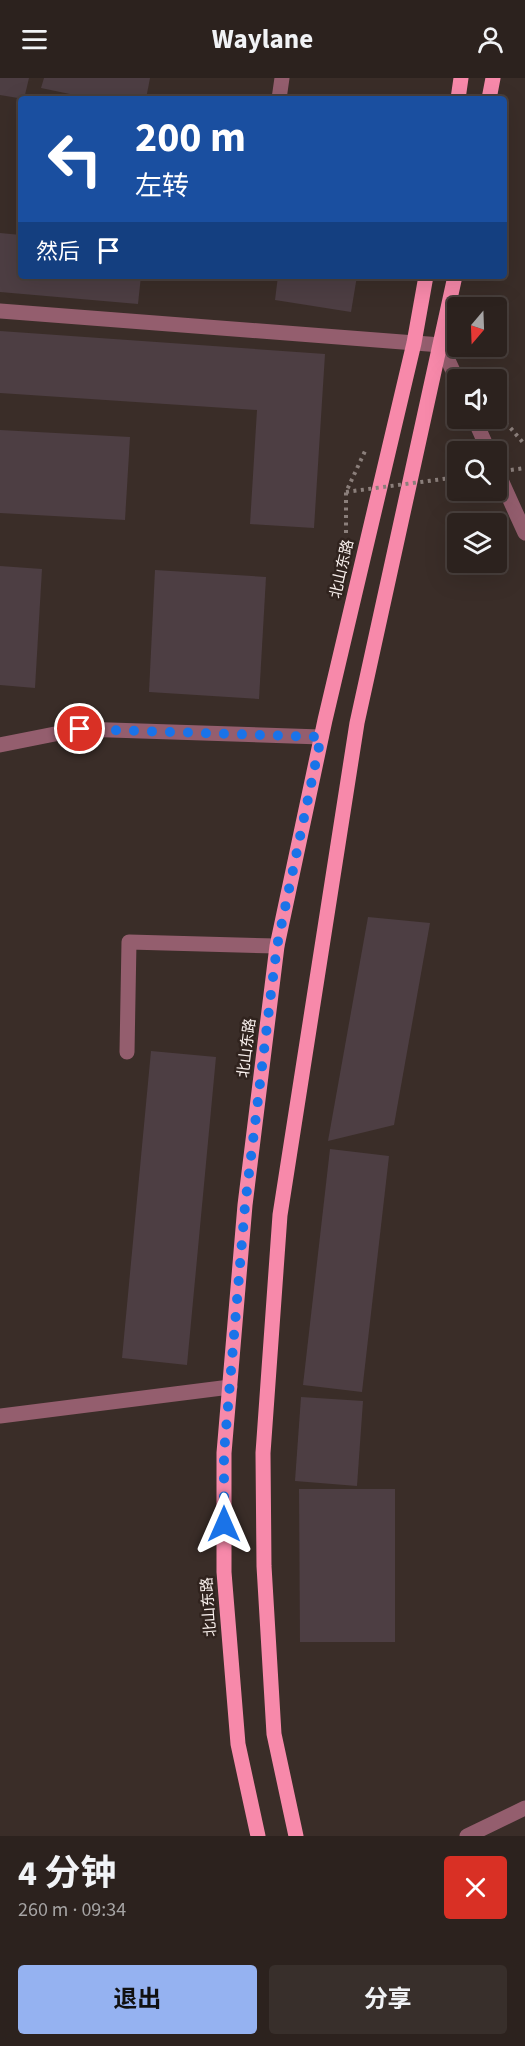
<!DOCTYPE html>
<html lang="zh">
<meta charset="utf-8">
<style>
:root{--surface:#2c221e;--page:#382f2b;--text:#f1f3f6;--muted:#a6a4a4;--line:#483f3c;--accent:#95b2f1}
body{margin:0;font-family:"Source Sans 3","Noto Sans SC",sans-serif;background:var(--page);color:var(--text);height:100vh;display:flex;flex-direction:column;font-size:22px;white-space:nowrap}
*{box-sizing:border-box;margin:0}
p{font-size:20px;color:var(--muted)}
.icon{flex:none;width:33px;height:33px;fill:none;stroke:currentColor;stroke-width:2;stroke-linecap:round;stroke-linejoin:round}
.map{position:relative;height:1758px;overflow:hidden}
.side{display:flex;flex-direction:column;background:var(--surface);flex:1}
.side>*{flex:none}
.guide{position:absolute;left:18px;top:18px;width:489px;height:183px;border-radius:6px;box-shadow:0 6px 24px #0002,0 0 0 2px var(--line);background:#1a4fa0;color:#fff;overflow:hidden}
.needle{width:39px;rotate:199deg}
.tools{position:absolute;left:447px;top:219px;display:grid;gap:12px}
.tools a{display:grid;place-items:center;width:60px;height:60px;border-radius:6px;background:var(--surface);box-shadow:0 6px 24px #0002,0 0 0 2px var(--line);font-size:30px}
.pin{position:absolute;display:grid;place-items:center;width:51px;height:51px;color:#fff;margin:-26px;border:3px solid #fff;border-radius:50%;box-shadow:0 2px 6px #0007}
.me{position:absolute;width:66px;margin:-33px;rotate:0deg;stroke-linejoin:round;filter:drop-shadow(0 0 4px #0008)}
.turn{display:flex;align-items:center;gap:21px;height:126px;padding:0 18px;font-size:27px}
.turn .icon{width:78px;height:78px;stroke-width:2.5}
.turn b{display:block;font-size:42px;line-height:51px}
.then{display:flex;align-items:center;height:57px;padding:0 18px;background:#0003;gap:12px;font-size:22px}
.round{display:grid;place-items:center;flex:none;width:63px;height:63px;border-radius:6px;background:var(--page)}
.head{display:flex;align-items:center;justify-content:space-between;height:102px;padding:0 18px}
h1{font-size:36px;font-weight:700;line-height:45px}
.action{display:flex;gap:12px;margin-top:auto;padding:12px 18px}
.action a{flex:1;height:69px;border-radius:6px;background:var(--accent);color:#111;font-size:24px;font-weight:700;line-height:69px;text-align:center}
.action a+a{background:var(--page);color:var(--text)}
header{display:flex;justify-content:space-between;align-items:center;height:78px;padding:0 18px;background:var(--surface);font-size:27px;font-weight:700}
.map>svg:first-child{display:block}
.building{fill:#4d3e43}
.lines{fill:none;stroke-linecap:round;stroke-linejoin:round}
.path{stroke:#8b7f7b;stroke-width:4;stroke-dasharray:3 4.5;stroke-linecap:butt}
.minor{stroke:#945e6e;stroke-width:15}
.major{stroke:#f789aa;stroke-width:15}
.path-bridge{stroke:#8b7f7b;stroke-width:4;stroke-dasharray:3 4.5;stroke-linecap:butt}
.route{stroke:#1a73e8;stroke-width:10;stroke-dasharray:0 18}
.labels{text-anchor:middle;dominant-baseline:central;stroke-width:5;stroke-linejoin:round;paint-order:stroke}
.street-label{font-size:15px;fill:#f9f0ed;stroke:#30231e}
</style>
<header><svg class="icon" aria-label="menu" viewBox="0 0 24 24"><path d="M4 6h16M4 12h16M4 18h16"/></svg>Waylane<svg class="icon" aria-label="person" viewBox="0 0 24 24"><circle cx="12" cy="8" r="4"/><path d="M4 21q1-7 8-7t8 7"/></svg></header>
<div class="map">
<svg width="525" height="1758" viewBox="0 0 525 1758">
<rect width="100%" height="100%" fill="#3a2d28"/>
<g class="building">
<polygon points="0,0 29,0 24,21 0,17"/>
<polygon points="44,0 150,0 146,21 94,21 41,10"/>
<polygon points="0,155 21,157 21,198 141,198 138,226 0,214"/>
<polygon points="278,198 357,198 351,234 275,222"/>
<polygon points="0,253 325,276 314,450 250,446 257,332 0,315"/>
<polygon points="0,352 130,359 125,442 0,435"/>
<polygon points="0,488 42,491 35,610 0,607"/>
<polygon points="155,492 266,499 259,621 149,614"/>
<polygon points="368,839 430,845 394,1047 328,1063"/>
<polygon points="151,973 216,979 187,1287 122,1280"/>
<polygon points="330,1071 389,1078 362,1314 303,1307"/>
<polygon points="301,1319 363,1323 357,1408 295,1403"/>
<polygon points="299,1411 395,1411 395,1564 300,1564"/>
</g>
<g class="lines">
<g class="path">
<polyline points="496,333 525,367"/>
<polyline points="346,455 346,414 366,371"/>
</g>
<g class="minor">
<polyline points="279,21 282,0"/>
<polyline points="0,233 441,267 458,304"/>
<polyline points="474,340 489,374"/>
<polyline points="496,391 525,455"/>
<polyline points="0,667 80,651 321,659"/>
<polyline points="127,974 129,864 277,868"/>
<polyline points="0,1338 230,1309"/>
<polyline points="467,1758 525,1730"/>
</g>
<g class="major">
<polyline points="458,21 461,0"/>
<polyline points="489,21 493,0"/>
<polyline points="258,1758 238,1666 224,1494 224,1375 245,1127 277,868 325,642 414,265 426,198"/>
<polyline points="296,1758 274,1656 264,1488 263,1375 280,1137 357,645 455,198"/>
</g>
<g class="path-bridge">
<polyline points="496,394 525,390"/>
<polyline points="346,414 458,399"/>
</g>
</g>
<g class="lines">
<polyline class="route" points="80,651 321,659 277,868 271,915 245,1128 224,1375 224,1446"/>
</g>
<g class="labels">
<g class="street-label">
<text transform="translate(342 491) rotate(-77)">北山东路</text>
<text transform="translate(247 970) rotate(-83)">北山东路</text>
<text transform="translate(209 1529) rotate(-94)">北山东路</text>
</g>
</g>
</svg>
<div class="tools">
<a><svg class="needle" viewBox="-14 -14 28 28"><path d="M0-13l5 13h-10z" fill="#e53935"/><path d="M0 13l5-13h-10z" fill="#a6a4a4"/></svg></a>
<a><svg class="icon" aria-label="sound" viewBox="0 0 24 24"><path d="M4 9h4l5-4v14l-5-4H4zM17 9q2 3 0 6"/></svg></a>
<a><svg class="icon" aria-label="search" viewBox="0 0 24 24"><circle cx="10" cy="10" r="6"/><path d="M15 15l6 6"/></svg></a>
<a><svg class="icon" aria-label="layers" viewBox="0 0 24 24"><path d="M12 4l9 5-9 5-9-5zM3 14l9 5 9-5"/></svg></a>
</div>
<div class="pin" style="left:80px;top:651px;background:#d93025"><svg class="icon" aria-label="arrive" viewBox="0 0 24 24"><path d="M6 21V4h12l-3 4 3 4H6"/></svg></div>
<svg class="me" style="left:224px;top:1446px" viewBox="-20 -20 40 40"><path d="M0-17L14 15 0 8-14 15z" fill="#1a73e8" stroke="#fff" stroke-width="4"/></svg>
<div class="guide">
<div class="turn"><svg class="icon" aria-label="left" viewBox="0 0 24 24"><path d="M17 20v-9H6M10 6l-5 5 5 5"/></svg><div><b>200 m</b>左转</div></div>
<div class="then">然后<svg class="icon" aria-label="arrive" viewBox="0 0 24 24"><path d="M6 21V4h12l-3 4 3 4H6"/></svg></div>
</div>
</div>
<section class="side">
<div class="head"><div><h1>4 分钟</h1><p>260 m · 09:34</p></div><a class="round" style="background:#d93025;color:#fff"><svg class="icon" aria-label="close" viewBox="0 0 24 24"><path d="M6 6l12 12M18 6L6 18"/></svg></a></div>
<div class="action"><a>退出</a><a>分享</a></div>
</section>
